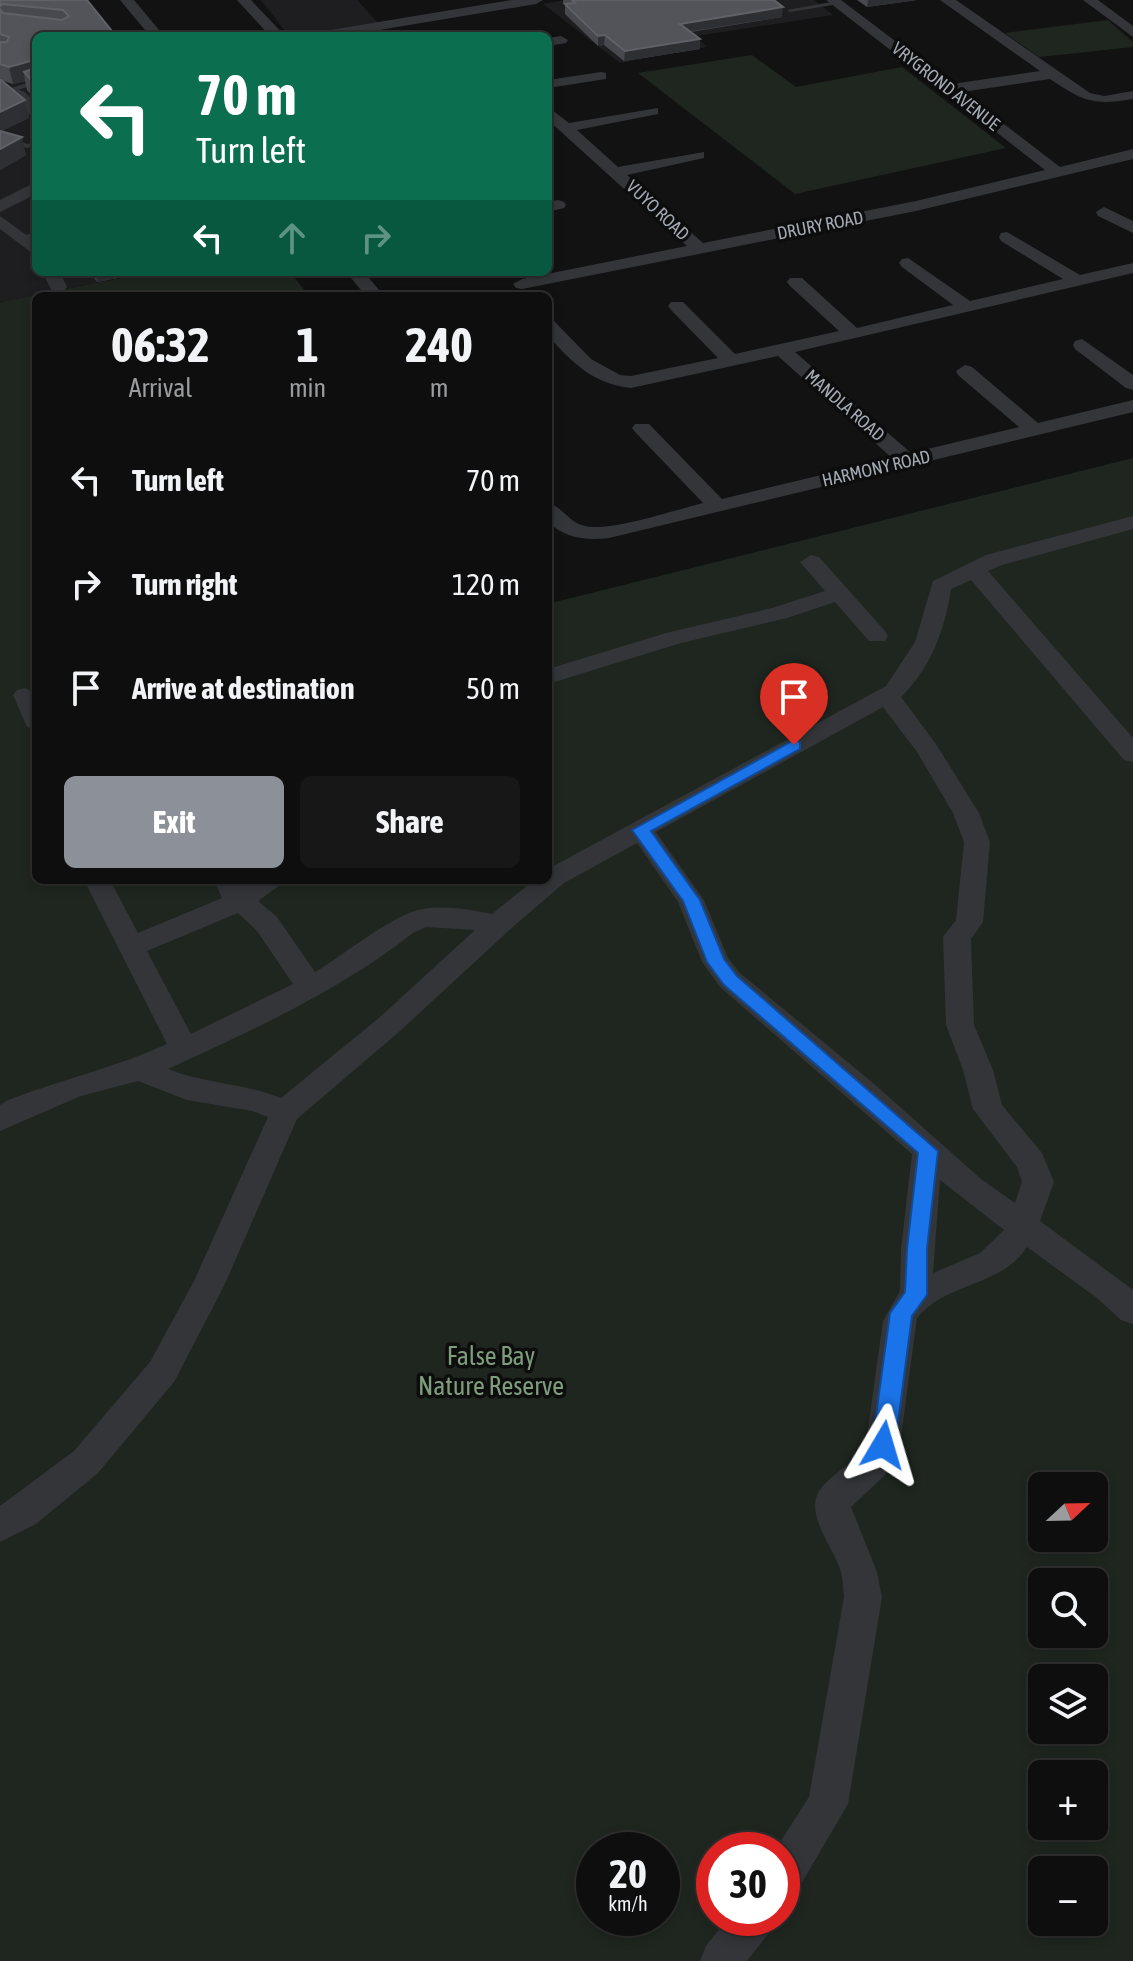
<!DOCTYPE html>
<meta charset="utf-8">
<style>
:root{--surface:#0e0e0e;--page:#171717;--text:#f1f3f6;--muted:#9b9c9e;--line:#2e2e2e;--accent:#8c9099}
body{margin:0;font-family:"Asap Condensed",sans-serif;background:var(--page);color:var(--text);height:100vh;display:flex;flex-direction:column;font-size:30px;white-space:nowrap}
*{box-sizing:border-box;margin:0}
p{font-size:26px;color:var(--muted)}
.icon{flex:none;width:44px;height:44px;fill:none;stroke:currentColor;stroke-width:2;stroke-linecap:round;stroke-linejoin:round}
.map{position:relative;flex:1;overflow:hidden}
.side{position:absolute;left:32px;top:292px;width:520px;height:592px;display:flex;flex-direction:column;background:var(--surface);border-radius:12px;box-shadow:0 4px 12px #0003,0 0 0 2px var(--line)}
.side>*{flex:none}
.hud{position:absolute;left:32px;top:32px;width:520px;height:244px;border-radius:12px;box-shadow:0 4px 12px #0003,0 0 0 2px var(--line);background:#0b6e4f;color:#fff;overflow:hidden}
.needle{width:52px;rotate:68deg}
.fabs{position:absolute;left:1028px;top:1472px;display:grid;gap:16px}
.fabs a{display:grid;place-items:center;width:80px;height:80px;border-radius:12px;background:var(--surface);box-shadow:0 4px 12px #0003,0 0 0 2px var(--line);font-size:40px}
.speed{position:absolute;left:576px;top:1832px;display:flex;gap:16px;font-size:40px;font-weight:700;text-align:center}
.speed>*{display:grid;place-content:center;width:104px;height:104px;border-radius:50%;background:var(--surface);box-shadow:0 4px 12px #0003,0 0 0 2px var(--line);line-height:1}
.speed small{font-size:20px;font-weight:400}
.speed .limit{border:12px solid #d22;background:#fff;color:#111}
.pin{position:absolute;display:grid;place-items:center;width:68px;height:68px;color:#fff;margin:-82px -34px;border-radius:50% 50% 50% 0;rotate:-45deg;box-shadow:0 0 8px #0007}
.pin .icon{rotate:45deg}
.me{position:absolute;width:88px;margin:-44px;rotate:7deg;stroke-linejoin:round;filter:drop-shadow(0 0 6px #0008)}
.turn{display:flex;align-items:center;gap:28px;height:168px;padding:0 32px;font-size:36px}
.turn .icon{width:104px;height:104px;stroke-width:2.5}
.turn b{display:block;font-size:56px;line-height:68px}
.lanes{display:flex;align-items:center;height:76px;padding:0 32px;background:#0003;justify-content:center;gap:40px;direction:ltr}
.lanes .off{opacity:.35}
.eta{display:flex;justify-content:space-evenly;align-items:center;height:136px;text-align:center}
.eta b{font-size:48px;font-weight:700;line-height:56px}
.button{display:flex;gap:16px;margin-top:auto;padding:16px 32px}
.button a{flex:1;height:92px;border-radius:12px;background:var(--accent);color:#fff;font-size:32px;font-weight:700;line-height:92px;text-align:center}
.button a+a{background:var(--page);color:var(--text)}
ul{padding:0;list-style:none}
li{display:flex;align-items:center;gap:24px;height:104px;padding:0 32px}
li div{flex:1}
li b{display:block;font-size:30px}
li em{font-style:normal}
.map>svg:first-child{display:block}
.built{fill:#1e1e20}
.green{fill:#1f261f;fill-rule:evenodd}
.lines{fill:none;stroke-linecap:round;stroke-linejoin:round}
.lane{fill:#333538;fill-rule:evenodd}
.street{fill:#333538;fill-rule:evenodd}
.wall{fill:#48494e}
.shaded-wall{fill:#2e2f32}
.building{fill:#525459;stroke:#5f6167;stroke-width:2}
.route{fill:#1a73e8;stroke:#114b97;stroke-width:2}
.labels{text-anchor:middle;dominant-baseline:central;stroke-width:7;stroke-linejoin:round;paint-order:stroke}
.far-street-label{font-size:18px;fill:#a4aab3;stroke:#0d0d0e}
.near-park-label{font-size:26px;fill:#7e9d7c;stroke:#0d0d0e}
</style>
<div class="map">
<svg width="1133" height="1961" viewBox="0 0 1133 1961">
<rect width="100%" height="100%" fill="#121213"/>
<g class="built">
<polygon points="0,0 36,36 36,272 151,272 0,302"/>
<polygon points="261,0 357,0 378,23 289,36"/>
<polygon points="565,0 814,0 833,15 696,36 707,47 620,63 543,4"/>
</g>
<g class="green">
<polygon points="1108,20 1133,42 1133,47 1039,57 1005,33"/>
<polygon points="752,55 796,87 902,67 1006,148 795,194 638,73"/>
<path d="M151 272H290L309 296H36V880H548V599L551 603 1133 458V1961H0V302ZM1042 1486H1094V1538H1042ZM1042 1582H1094V1634H1042ZM1042 1678H1094V1730H1042ZM1042 1774H1094V1826H1042ZM594 1850H662V1918H594ZM714 1850H782V1918H714ZM1042 1870H1094V1922H1042Z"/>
</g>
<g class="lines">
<g class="lane">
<polygon points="837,1 839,4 790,12 787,10"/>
<polygon points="36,80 36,84 0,96 0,92"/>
<polygon points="6,137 27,144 36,142 36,146 27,148 3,141 3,137"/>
<polygon points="36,232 36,238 22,240 18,237"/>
</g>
<g class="street">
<polygon points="120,0 134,0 164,36 150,36"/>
<polygon points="237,0 251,0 285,36 270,36"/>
<polygon points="512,0 543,0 536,4 343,36 311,36 318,32"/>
<path d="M826 0H841L952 84 1040 71 940 0H956L1090 93 1104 96 1133 91V99C1093 106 1083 101 1050 79L962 92 1060 167 1133 149V159L916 211 522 289 516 288 513 284 522 279 687 246 548 120V107L569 123 658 108V114L577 130 618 167 704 152V158L627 175 703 243 916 201 1045 170Z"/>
<polygon points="1083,0 1098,0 1133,26 1133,37"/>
<polygon points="561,36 568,40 566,43 548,46 548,38"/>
<polygon points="601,72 606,73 606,79 548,88 548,80"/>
<path d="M0 83 25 92 36 104V118C23 113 16 99 0 92Z"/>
<polygon points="36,182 36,194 0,212 0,200"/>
<polygon points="558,200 564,202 566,205 564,208 548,212 548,202"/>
<polygon points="1104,207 1133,221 1133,233 1098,216 1096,212"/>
<polygon points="0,216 36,242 36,256 0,229"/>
<path d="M1007 232 1080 275 1133 263V273L795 352 911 453 1019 427 958 375 956 371 965 365 972 367 1038 423 1133 400V412L609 538C586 541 565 538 548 522V503C562 506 569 523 585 526 610 532 675 510 703 503L635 432 632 428 635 424H649L722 499 892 458 778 356 631 388C593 384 573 363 548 336V320L554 321 591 359 620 375 631 376 718 358 671 310 668 306 671 302H683L735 354 839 331 790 286 787 282 790 278H802L857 328 953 305 902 267 899 263 902 259 908 258 970 301 1063 279 1001 241 999 237 1001 233Z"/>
<polygon points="42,272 60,272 67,287 64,291 52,291"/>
<polygon points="346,272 364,272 384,296 366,296"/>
<polygon points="1082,339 1133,375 1133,390 1126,388 1075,349 1073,345 1075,341"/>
<path d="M1133 516V529L1002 565 988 571 1133 738V762L1124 760 971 580 951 589C945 629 931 668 901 697L936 744 979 813 990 842 983 922 971 939 974 1025 993 1070 1002 1105 1042 1153 1054 1182 1040 1221 1133 1290V1324L1121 1320 1097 1298 1027 1247C1001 1287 946 1282 917 1318L900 1445 885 1475 851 1507 877 1572 882 1597 848 1804 797 1891 782 1897V1850H775L809 1797 844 1597C843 1589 843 1580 841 1572 834 1547 801 1511 822 1487 836 1471 856 1462 866 1443L883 1321 900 1291 901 1249 912 1154 720 987 702 962 678 902 637 843 564 883 515 925 400 1031 297 1119 224 1286 174 1382 98 1473 36 1524 0 1542V1506L74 1451 150 1362 194 1281 268 1117 252 1111 187 1100 138 1081 81 1096 0 1131V1105L8 1100C61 1080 116 1067 167 1044L84 880H110L138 933 222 898 214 880H240L243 886 251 880H283L279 886 258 901 277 917 315 972C343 956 394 913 423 909 446 905 470 910 492 914L534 880H548V869L886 686 915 642 933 581 986 555ZM883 707 917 752 953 813 964 842 956 920 943 937 946 1025 963 1070 973 1109 1017 1167 1022 1182 1015 1203 981 1179 873 1083 740 973 728 958 704 900 656 832ZM238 913 257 931 293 984 191 1034 147 951ZM426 927 475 930 380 1017 281 1098C244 1083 205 1084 168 1069 253 1030 339 991 413 933ZM940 1180 1004 1230 980 1253 933 1273Z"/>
<polygon points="811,555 819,557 885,631 888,636 885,641 869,641 835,602 787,618 681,643 548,684 548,669 666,633 772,608 825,591 800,562"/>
<polygon points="25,688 36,694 36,729 27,727 13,695 17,690"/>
<polygon points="728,1918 775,1918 769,1933 747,1961 700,1961 706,1946"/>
</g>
</g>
<g class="wall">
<polygon points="0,0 87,0 116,36 36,36 36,100 27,90 25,81 13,84 1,80 25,100 29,118 1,131 26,155 0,170"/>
<polygon points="563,0 774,0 782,17 691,32 700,39 700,49 624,61 604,45 598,46 565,14 565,5 563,3"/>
<polygon points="857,0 917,0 867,7"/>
<polygon points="90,272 148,272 97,282"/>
</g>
<g class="shaded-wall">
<polygon points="868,0 917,0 867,7"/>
<polygon points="783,7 782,17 680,33 680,24"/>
<polygon points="605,35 604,45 598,46 598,36"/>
<polygon points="700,39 700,49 624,61 625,51"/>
<polygon points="34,60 36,69 24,72 25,81 13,84 9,67"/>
<polygon points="25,100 29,118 0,132 0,112"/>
<polygon points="22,137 26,155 0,170 0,149"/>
<polygon points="95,272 148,272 97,282"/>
</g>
<g class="building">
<polygon points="0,0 87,0 116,36 36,36 35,95 35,84 24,72 35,68 34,60 9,67 0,64 0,42 7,42 9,37 0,34 0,9 3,13 62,20 69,16 63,10 2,4 0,6"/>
<polygon points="572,0 774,0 783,7 680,24 700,39 625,51 605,35 598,36 565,4 575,3"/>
<polygon points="0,80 1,80 25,100 0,112"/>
<polygon points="0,131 22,137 0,149"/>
</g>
<polygon class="route" points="794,740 800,742 800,749 651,831 700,900 724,959 737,976 938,1151 927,1249 927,1295 912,1316 895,1445 891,1452 883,1455 875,1452 872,1445 890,1313 905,1292 907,1249 918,1153 724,985 707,962 683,901 632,830"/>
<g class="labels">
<g class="far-street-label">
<text transform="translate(946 86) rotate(38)">VRYGROND AVENUE</text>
<text transform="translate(658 210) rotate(43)">VUYO ROAD</text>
<text transform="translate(820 225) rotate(-11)">DRURY ROAD</text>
<text transform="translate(845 405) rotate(41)">MANDLA ROAD</text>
<text transform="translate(876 468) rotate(-13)">HARMONY ROAD</text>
</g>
<g class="near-park-label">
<text x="491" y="1356">False Bay<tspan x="491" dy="30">Nature Reserve</tspan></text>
</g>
</g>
</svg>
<div class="fabs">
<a><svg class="needle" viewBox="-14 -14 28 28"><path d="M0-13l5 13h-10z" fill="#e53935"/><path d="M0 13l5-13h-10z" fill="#9b9c9e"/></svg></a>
<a><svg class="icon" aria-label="search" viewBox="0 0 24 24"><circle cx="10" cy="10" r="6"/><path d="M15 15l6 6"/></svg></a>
<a><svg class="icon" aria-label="layers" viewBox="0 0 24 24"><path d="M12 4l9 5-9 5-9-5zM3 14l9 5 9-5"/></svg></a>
<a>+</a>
<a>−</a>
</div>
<div class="speed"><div>20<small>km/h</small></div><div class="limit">30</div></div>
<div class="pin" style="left:794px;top:745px;background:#d93025"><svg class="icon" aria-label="arrive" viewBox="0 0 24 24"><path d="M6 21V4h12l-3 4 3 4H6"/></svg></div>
<svg class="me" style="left:883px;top:1445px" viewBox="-20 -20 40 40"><path d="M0-17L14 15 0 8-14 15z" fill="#1a73e8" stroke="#fff" stroke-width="4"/></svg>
<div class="hud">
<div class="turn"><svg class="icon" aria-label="left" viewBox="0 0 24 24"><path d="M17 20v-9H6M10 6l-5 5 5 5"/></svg><div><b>70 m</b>Turn left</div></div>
<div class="lanes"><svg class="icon" aria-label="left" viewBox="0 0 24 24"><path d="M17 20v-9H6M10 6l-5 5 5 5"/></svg><svg class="icon off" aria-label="ahead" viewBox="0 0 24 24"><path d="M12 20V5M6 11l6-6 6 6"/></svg><svg class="icon off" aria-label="right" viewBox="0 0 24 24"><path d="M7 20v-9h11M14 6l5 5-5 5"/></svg></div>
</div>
<section class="side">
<div class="eta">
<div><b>06:32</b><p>Arrival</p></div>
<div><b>1</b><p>min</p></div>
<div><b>240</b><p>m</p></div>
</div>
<ul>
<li><svg class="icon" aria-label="left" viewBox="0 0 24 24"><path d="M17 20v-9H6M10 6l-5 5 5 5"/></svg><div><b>Turn left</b></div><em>70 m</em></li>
<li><svg class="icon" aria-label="right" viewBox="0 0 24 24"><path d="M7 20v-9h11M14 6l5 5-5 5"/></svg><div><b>Turn right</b></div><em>120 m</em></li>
<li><svg class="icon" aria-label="arrive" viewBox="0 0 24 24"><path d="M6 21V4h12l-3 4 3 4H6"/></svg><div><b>Arrive at destination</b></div><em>50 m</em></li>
</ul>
<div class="button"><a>Exit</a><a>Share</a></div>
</section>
</div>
